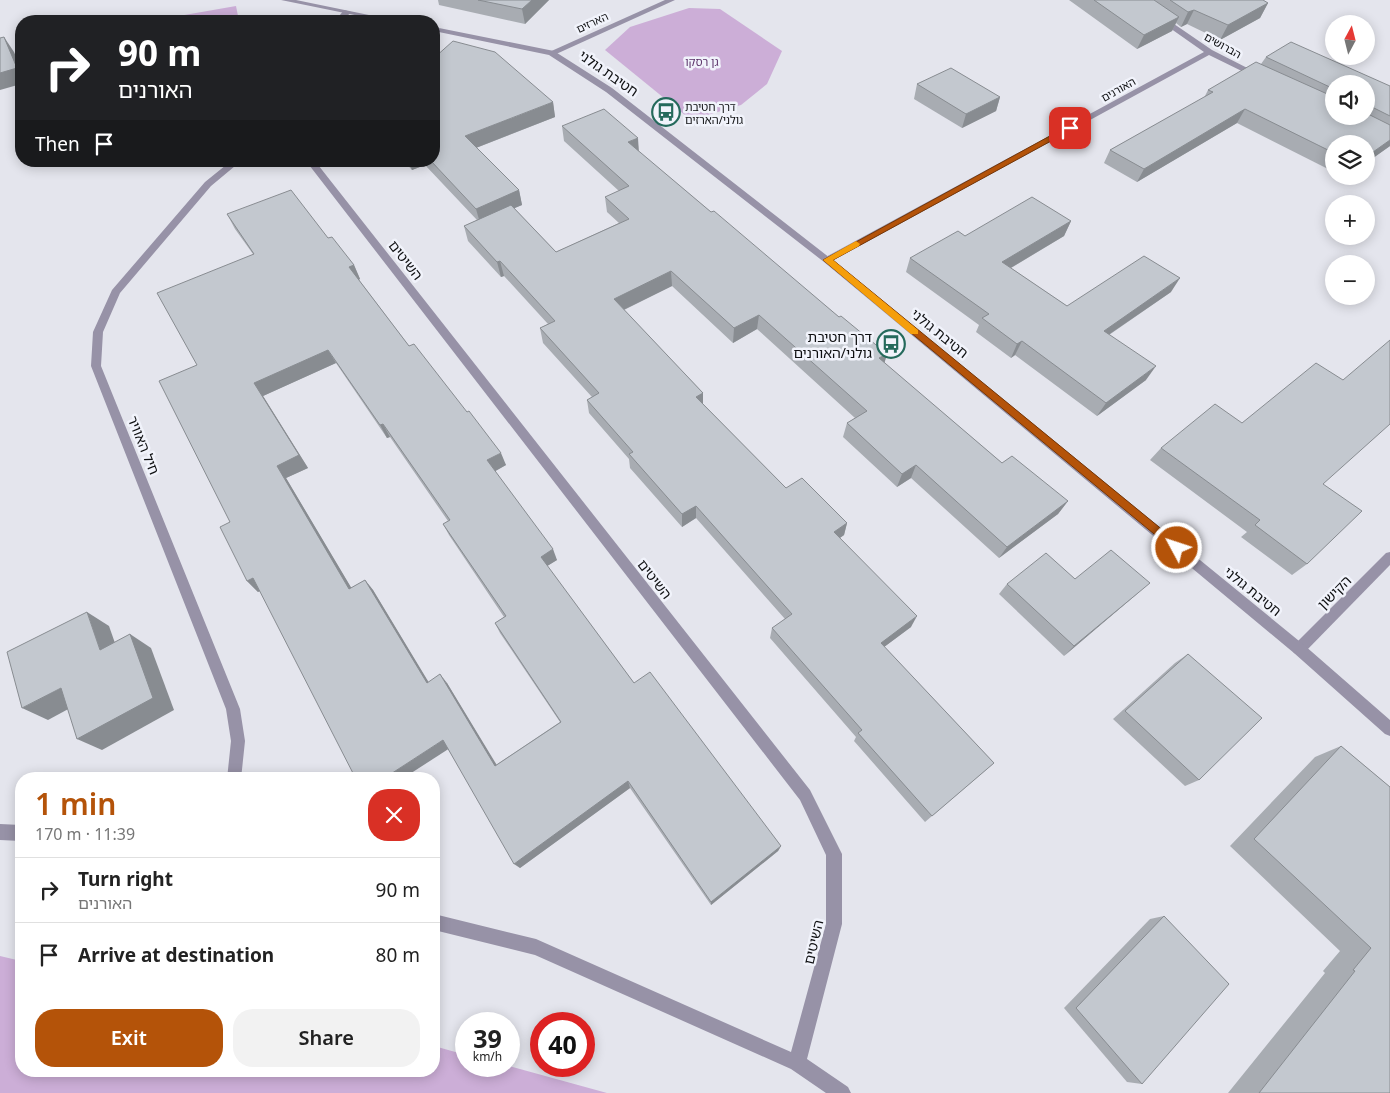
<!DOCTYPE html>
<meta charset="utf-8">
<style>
:root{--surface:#fff;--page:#f2f2f2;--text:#222;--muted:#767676;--line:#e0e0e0;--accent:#b45309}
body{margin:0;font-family:"Noto Sans","Noto Sans Hebrew",sans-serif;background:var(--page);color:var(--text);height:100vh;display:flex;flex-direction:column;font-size:19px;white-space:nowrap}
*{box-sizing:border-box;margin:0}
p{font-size:16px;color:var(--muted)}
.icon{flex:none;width:28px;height:28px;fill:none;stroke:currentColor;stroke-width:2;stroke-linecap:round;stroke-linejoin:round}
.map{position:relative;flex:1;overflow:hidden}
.drawer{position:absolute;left:15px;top:772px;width:425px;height:305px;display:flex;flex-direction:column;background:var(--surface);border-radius:20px;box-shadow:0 2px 12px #0003}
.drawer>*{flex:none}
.top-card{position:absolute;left:15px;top:15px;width:425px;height:152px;border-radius:20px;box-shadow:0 2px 12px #0003;background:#202124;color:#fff;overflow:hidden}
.needle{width:32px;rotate:7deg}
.fabs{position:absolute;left:1325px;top:15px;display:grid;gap:10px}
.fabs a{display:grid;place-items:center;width:50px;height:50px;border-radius:50%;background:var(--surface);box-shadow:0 2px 12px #0003;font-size:25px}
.speed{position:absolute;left:455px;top:1012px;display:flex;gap:10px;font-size:25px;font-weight:700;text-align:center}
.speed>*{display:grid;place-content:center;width:65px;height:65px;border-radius:50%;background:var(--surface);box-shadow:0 2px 12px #0003;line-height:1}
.speed small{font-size:12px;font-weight:400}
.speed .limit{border:8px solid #d22;background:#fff;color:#111}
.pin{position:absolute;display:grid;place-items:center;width:42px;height:42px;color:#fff;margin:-21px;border-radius:10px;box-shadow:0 2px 8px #0006}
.me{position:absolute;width:55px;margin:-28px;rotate:310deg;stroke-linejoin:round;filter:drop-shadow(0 0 4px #0008)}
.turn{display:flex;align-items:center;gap:18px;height:105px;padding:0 20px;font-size:22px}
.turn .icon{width:65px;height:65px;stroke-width:2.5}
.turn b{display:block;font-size:35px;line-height:42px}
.then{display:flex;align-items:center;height:48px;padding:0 20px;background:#0003;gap:10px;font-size:19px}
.round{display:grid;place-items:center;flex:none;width:52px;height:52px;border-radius:20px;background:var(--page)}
.headline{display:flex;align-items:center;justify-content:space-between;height:85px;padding:0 20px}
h1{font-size:30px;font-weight:600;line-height:38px;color:var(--accent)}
.action{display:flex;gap:10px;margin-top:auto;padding:10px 20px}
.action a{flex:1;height:58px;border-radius:20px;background:var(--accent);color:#fff;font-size:20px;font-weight:600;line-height:58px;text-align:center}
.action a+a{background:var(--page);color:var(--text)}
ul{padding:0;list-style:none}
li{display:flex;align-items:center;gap:15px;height:65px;padding:0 20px;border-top:1px solid var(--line)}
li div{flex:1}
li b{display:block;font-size:19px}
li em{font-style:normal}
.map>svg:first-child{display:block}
.green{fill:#ccaed7}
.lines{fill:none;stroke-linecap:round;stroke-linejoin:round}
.minor{fill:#9792a7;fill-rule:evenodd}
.tertiary{fill:#9792a7;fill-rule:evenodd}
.wall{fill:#a8acb2;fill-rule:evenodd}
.shaded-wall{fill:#888c91}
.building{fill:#c3c8cf;stroke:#888c91;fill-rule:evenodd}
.route{fill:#b45309;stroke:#753606}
.slow{fill:#f59e0b}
.labels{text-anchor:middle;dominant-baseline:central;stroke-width:5;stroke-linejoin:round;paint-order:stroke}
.far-street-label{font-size:11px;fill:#0e0f11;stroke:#f1f3fb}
.far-park-label{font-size:11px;fill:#593067;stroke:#f1f3fb}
.far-poi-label{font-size:11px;fill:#0e0f11;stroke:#f1f3fb;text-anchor:start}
.street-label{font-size:14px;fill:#0e0f11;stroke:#f1f3fb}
.poi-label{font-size:14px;fill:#0e0f11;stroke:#f1f3fb;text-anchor:end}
</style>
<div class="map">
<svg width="1390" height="1093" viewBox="0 0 1390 1093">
<rect width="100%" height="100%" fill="#e4e5ed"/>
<g class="green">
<polygon points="236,6 239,21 174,21 173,17"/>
<polygon points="689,8 720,9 782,51 767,84 741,105 691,120 605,50 630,27"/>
<polygon points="0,956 21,961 21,1071 434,1071 434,1046 466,1055 466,1066 509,1066 607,1093 0,1093"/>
</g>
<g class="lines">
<g class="minor">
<polygon points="665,0 675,0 554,55 547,53"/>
<polygon points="1130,0 1139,0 1212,50 1263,76 1256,78 1209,55 830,262 824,262 824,258 1204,52"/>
<polygon points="344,10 351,12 343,21 335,21"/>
<polygon points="231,161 241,161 211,186 120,293 103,332 101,366 240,709 245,741 241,779 227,779 231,741 226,709 91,366 93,332 112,290 205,182"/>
<polygon points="306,161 315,161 810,790 842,854 842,924 807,1059 848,1087 851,1093 826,1093 791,1069 535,955 434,930 434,914 536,939 791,1052 826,924 826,855 800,800"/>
<polygon points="1390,552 1390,565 1304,653 1299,655 1294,653 1292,649 1294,645 1386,553"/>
<polygon points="0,824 21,825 21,841 0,840"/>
</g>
<g class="tertiary">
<polygon points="281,0 296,0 398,21 384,21"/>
<polygon points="434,27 554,51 612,88 830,258 1304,645 1390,720 1390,736 1385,734 1294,653 824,262 606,92 549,55 434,31"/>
</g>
</g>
<g class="wall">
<polygon points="438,0 549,0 525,24 439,5"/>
<polygon points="1069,0 1263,0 1268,3 1260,18 1220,40 1187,24 1181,27 1176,23 1172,31 1137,49"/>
<path d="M1266 57 1390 86V146L1366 163 1334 144V172L1237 123 1137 182 1104 163 1110 150 1204 98 1208 90 1261 64ZM1334 84H1366V116H1334Z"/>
<polygon points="917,84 1000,97 996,111 962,128 914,99"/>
<polygon points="553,102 555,117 476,148 519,190 522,205 514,208 556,252 619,223 607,212 605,197 619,191 564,141 562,126 639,152 711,212 839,317 887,354 884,363 1002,463 1068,501 1058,514 999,558 911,478 897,487 843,437 847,423 855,418 757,329 733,343 672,286 624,310 703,393 703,404 786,488 847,523 844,535 840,538 911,627 884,647 994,763 925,822 854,741 856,737 770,638 772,628 785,619 696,518 682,527 630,468 629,459 589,413 587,400 592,397 543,343 540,328 548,324 504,276 501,277 468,241 464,226 477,220 425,165 412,170 404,161 434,161"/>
<path d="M227 214 328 238 354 265 360 279 359 280 409 346 506 465 495 471 557 560 547 566 634 683 781 846 778 851 711 905 630 788 520 868 448 749 259 591 258 592 247 581 230 522 197 365 253 254 235 229ZM336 363 387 438 390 437 448 521 443 524 449 535 504 617 495 623 500 633 560 722 496 765 447 683 428 682 373 590 365 580 351 588 286 478 308 468 263 396Z"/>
<polygon points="1071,221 1064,236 1011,268 1067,306 1171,292 1109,335 1146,380 1097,416 1015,355 1011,358 976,332 979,325 906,272 910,258 965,236"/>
<polygon points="1161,448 1323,484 1307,564 1292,575 1241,537 1247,532 1150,460"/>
<polygon points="1075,579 1138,593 1064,656 999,594 1007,584"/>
<polygon points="1188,654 1199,780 1185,786 1113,719 1175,663"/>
<polygon points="1341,746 1390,787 1390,1093 1228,1093 1325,973 1323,971 1340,951 1230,846 1315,757"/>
<polygon points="1164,916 1142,1084 1127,1082 1064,1008 1150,919"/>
</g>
<g class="shaded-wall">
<polygon points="532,0 549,0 525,24 522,9"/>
<polygon points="1268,3 1260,18 1220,40 1228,25"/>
<polygon points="1194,10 1187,24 1181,27 1188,12"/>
<polygon points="1179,17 1172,31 1137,49 1144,35"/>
<polygon points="4,37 14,52 21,68 21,84 0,90 0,73"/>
<polygon points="1000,97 996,111 962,128 966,114"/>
<polygon points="553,102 555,117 468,151 465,136"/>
<polygon points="1245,109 1237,123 1137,182 1144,169"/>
<polygon points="638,138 639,153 628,142"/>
<polygon points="1390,140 1390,146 1366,163 1366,157"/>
<polygon points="93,161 106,161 95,164"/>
<polygon points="409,161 424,161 425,165 412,170"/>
<polygon points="519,190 522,205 480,223 476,209"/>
<polygon points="1071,221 1064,236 997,276 1002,262"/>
<polygon points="500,261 504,276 501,277 497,262"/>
<polygon points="354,265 360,279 355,281 349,267"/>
<polygon points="671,271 672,286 615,314 614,299"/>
<polygon points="1180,278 1171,292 1095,344 1104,331"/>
<polygon points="759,315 757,329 733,343 734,328"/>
<polygon points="1022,341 1015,355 1011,358 1017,344"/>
<polygon points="328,350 336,363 263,396 308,468 286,478 358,599 349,589 277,466 254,383"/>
<polygon points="887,354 883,368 879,358"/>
<polygon points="1156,366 1146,380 1097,416 1106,403"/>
<polygon points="703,393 703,406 696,397"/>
<polygon points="383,424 390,437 387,438 380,425"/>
<polygon points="501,453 506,465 492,473 487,460"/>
<polygon points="916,465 911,478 897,487 902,474"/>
<polygon points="1068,501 1058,514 999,558 1007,547"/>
<polygon points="696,506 696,518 682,527 682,514"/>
<polygon points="847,523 844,535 831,544 834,532"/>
<polygon points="553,549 557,560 544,568 541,557"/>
<polygon points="253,578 264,589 258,592 247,581"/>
<polygon points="365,580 373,590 434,691 427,683"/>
<polygon points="1150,583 1138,593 1064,656 1074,646"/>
<polygon points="87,612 109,626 122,663 100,650"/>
<polygon points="917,616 911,627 876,653 881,643"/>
<polygon points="130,634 151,648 174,710 102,750 77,739"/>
<polygon points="440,674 447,683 501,772 495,766"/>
<polygon points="61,688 85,700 48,720 22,708"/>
<polygon points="443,740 450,748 402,779 383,779"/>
<polygon points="628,781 630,788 520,868 514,864"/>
<polygon points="781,846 778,851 711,905 711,902"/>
</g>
<g class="building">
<polygon points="478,0 532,0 522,9"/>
<polygon points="1094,0 1154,0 1179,17 1144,35"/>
<polygon points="1170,0 1263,0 1268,3 1228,25 1194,10 1188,12"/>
<polygon points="4,37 17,68 0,73 0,38"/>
<polygon points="453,41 495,52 553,102 465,136 519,190 476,209 431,161 434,161 434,58"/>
<polygon points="1291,42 1390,86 1390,116 1366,104 1366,84 1334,84 1334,89 1266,57"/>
<polygon points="1256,62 1334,97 1334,116 1366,116 1366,113 1390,125 1390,140 1366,157 1366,144 1334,144 1334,153 1245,109 1144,169 1110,150 1213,92 1208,90"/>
<polygon points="951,68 1000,97 966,114 917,84"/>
<polygon points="604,109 638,138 628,142 711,212 714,211 839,317 841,316 887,354 879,358 1002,463 1012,456 1068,501 1007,547 916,465 902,474 847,423 867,411 759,315 734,328 671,271 614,299 703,393 696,397 786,488 802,478 847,523 834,532 917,616 881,643 994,763 932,816 858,733 862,730 772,628 792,614 696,506 682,514 629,454 633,452 587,400 599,393 540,328 555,321 500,261 497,262 464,226 511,205 556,252 629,219 605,197 629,186 562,126"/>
<path d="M291 190 328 238 332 237 354 265 349 267 409 346 414 344 467 412 469 411 501 453 487 460 553 549 541 557 634 683 650 672 781 846 711 902 628 781 514 864 443 740 383 779H356L253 578 247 581 220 527 230 522 159 381 197 365 157 293 254 254 227 214ZM328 350 380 425 383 424 450 520 443 524 506 616 495 623 561 722 495 766 440 674 427 683 365 580 349 589 277 466 299 455 254 383Z"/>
<polygon points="1032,197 1071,221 1002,262 1067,306 1144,256 1180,278 1104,331 1156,366 1106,403 1022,341 1017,344 982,318 989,314 910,258 958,231 965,236"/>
<polygon points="1390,340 1390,424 1323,484 1362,511 1307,564 1255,525 1260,520 1161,448 1215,404 1242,423 1316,363 1343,380"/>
<polygon points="1111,550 1150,583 1074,646 1007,584 1046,553 1075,579"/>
<polygon points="87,612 100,650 130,634 153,698 77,739 61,688 22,708 7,652"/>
<polygon points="1188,654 1262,718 1199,780 1125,711"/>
<polygon points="1341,746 1390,787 1390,1093 1259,1093 1355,971 1353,970 1371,948 1254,839"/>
<polygon points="1164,916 1229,984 1142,1084 1076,1008"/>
</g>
<polygon class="route" points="1070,125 1074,128 1073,129 833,260 1181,545 1183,548 1181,552 1177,553 823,260"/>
<polygon class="slow" points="856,241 860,244 859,246 833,260 918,330 918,334 911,334 823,260"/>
<defs>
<symbol id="bus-ring" viewBox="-11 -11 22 22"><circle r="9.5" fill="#f1f3fb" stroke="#256a5c" stroke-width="1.5"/><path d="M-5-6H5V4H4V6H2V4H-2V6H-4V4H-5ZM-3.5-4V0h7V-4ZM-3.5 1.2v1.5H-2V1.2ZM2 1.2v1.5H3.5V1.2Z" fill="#256a5c"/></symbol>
</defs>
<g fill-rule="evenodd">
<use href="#bus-ring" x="650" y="96" width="32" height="32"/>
<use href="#bus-ring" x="875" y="328" width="32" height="32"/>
</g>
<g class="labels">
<g class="far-street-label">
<text transform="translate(592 22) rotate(-25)">הארזים</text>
<text transform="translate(1223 45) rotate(29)">הברושים</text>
<text transform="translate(1118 89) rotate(-29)">האורנים</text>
</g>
<g class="far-park-label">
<text x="702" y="61">גן רסקו</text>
</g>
<g class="far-poi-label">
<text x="685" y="106">דרך חטיבת<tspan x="685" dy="13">גולני/הארזים</tspan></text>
</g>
<g class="street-label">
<text transform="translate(609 73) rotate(35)">חטיבת גולני</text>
<text transform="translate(406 260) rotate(52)">השיטים</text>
<text transform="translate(940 333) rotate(39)">חטיבת גולני</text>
<text transform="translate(144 445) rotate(68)">חיל האוויר</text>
<text transform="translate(655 579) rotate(52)">השיטים</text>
<text transform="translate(1253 591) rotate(39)">חטיבת גולני</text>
<text transform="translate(1334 592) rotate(-45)">הקישון</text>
<text transform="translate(813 942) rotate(-77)">השיטים</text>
</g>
<g class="poi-label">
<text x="872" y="336">דרך חטיבת<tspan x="872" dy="16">גולני/האורנים</tspan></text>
</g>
</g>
</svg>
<div class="fabs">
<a><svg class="needle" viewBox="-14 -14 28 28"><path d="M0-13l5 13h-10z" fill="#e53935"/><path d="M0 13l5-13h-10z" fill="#767676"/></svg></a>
<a><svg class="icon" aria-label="sound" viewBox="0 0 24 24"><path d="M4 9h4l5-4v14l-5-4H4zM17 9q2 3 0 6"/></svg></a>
<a><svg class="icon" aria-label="layers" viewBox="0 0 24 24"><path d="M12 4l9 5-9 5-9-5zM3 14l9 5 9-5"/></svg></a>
<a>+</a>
<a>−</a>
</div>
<div class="speed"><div>39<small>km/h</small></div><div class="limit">40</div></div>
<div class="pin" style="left:1070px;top:128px;background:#d93025"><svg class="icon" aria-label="arrive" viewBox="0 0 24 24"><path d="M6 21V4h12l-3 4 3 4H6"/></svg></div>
<svg class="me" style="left:1177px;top:548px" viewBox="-20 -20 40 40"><circle r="17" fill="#b45309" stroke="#fff" stroke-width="3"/><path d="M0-11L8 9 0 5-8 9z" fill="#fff"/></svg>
<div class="top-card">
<div class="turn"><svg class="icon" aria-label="right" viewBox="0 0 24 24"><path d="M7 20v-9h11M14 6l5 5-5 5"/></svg><div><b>90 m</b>האורנים</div></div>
<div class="then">Then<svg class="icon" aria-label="arrive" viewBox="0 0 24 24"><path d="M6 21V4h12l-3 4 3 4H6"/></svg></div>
</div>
<section class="drawer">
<div class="headline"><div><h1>1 min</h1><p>170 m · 11:39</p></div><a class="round" style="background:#d93025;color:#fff"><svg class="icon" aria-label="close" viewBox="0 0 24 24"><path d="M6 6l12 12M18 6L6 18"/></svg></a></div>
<ul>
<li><svg class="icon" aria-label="right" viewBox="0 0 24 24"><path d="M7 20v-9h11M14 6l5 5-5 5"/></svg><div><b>Turn right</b><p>האורנים</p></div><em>90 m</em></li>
<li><svg class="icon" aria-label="arrive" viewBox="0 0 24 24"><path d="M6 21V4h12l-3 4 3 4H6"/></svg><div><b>Arrive at destination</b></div><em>80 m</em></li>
</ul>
<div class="action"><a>Exit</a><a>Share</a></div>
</section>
</div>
